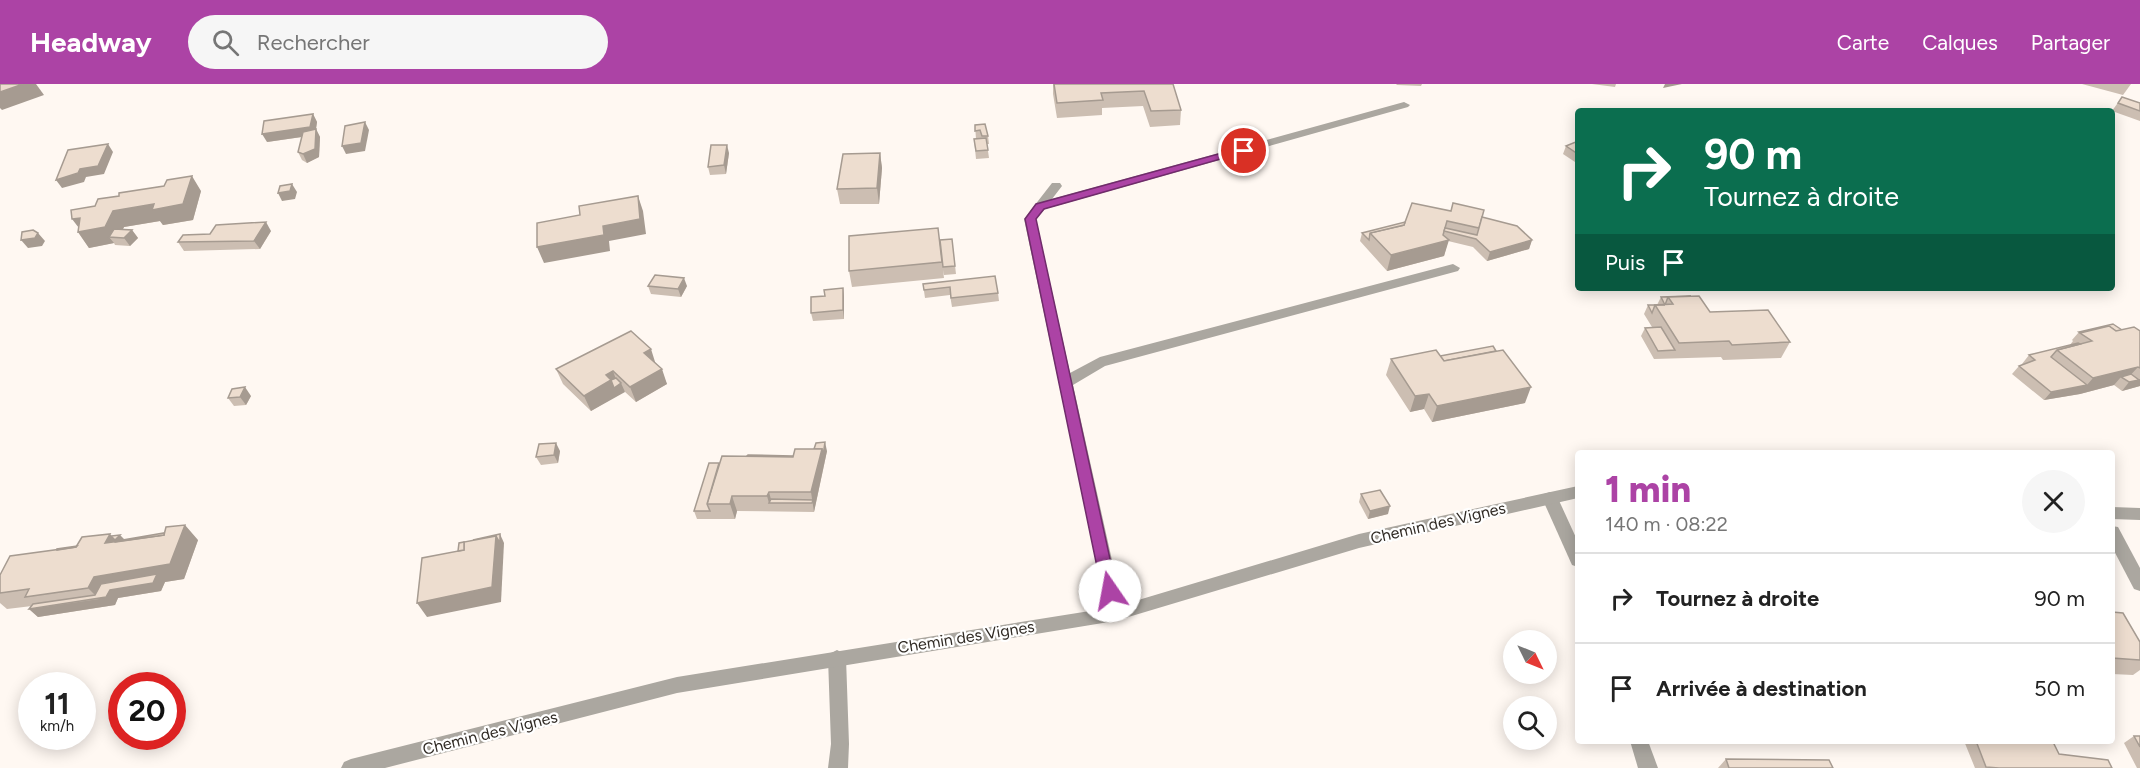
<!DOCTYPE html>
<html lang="fr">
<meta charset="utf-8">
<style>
:root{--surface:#fff;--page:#f6f6f6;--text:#222;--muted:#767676;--line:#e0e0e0;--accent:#ac43a5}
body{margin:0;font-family:Figtree,sans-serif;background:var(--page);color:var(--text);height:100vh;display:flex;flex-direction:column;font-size:22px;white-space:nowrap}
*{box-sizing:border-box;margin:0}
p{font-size:20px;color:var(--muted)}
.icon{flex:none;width:33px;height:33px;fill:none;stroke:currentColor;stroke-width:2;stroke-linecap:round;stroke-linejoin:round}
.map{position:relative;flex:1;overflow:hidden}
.drawer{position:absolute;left:1575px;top:366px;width:540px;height:294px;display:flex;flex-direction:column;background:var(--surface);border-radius:6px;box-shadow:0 3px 15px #0003}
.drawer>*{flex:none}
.banner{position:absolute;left:1575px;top:24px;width:540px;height:183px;border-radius:6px;box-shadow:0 3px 15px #0003;background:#0b6e4f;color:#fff;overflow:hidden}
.needle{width:39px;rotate:133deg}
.controls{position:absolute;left:1503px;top:546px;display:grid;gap:12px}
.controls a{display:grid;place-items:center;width:54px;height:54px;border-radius:50%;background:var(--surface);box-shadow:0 3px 15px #0003;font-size:30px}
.speed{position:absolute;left:18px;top:588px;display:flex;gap:12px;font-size:30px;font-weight:700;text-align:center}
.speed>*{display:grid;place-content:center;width:78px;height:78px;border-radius:50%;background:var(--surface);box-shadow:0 3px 15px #0003;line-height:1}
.speed small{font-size:15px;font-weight:400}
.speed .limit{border:9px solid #d22;background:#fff;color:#111}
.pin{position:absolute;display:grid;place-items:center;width:51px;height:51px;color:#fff;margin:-26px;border:3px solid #fff;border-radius:50%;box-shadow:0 2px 6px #0007}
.me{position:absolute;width:66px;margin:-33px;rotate:348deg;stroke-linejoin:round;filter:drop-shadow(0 0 4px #0008)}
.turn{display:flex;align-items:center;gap:21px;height:126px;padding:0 30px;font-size:27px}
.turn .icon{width:78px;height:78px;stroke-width:2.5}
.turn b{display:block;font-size:42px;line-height:51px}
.then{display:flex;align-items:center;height:57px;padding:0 30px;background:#0003;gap:12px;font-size:22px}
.round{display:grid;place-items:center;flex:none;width:63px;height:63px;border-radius:32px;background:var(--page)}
.head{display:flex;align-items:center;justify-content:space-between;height:102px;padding:0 30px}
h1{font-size:36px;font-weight:800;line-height:45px;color:var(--accent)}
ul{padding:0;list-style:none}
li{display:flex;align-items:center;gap:18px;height:90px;padding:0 30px;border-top:2px solid var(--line)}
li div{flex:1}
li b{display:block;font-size:22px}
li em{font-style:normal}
header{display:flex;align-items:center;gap:36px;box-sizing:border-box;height:84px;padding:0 30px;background:var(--accent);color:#fff}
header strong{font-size:28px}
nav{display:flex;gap:33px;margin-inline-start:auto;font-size:21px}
.search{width:420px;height:54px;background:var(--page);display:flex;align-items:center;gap:15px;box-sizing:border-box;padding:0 21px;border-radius:33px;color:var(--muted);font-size:22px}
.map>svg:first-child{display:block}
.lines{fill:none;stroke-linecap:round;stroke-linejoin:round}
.service{fill:#aba7a0;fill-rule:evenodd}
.minor{fill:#aba7a0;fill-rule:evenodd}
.wall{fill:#ccbeb2}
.shaded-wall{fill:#a69b91}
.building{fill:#edddcf;stroke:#a69b91;stroke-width:1.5}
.route{fill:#ac43a5;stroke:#702c6b;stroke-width:1.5}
.labels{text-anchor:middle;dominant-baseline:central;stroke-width:4.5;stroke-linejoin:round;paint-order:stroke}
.street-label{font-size:16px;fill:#302a24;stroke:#fff}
</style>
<header>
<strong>Headway</strong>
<div class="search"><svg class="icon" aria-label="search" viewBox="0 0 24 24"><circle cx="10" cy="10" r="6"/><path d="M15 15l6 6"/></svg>Rechercher</div>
<nav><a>Carte</a><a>Calques</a><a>Partager</a></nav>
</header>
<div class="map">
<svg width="2140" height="684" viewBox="0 0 2140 684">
<rect width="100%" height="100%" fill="#fff8f2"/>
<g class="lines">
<g class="service">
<polygon points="1404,18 1410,21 1408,23 1045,125 1036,135 1070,289 1100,273 1453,180 1460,184 1458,187 1105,282 1073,301 1124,530 1121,535 1115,537 1109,535 1024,135 1052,99 1060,99 1062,102 1052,115"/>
<polygon points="1550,408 1556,410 1578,458 1578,483 1572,481 1542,414 1544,410"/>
<polygon points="2112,442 2118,443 2140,484 2140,507 2134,505 2112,463"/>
<polygon points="837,566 843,569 846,574 849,660 848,684 828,684 831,660 828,574 831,569"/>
<polygon points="1630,657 1648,657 1658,684 1638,684"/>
</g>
<g class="minor">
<polygon points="1578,402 1578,414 1359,464 1115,537 677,609 385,684 341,684 344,678 351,675 677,593 1115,523 1359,450"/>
<polygon points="2112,423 2140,424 2140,436 2112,435"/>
</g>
</g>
<g class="wall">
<polygon points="1053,0 1173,0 1181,26 1180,41 1150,43 1143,22 1102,24 1102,31 1057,34 1053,10"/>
<polygon points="1396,0 1422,0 1421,2 1397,1"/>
<polygon points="1592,0 1616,0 1615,3"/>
<polygon points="2082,0 2131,0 2123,11"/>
<polygon points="2122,13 2140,19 2140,37 2112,27"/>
<polygon points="313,30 317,38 316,45 320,53 319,73 307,79 302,76 298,68 302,53 267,58"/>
<polygon points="975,41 988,52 989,60 987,60 989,74 976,75 974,55 976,55"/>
<polygon points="1578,57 1578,80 1563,70 1566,62"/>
<polygon points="729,69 726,90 710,91 708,83"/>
<polygon points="880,69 882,84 879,120 840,120 837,105"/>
<polygon points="201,107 193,136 163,141 160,137 124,143 123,145 132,146 138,154 130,162 115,161 114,159 89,164 78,148"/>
<polygon points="1482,133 1532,156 1529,165 1487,177 1473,163 1448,157 1444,172 1387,187 1360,157 1362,149"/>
<polygon points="271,147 260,165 184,167 178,158"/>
<polygon points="952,155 956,190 944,191 943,186 944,194 852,203 849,187 940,156"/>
<polygon points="923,200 998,209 999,217 952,223 950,211 925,214"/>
<polygon points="648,202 687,202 681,213 651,210"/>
<polygon points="843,204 844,213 844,235 813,237 811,229 825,212"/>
<polygon points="1699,212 1710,228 1790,258 1781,274 1723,276 1721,273 1654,275 1641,252 1645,244 1652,243 1644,230 1648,221 1657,221 1661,213"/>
<polygon points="2122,246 2140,247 2140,302 2122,307 2114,301 2080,310 2044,316 2012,290 2019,282 2023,280 2022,280 2029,271 2070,261 2073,257 2072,256 2079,248"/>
<polygon points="1440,272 1525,319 1432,338 1424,325 1410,328 1386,291 1391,275"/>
<polygon points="656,279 667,300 636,318 624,307 591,327 563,300 556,285"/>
<polygon points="251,312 246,321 234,322 228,314"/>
<polygon points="560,367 558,379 541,381 536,373"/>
<polygon points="827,367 814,428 737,427 735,435 697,435 694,427 719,379 793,372"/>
<polygon points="1361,410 1388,430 1368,435 1359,418"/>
<polygon points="111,452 125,456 198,456 184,495 165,498 161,507 118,514 115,521 38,533 29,525 32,522 7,525 0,519 0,491 77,462"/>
<polygon points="2112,528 2140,558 2140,586 2133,591 2112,590"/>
<polygon points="2134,652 2140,652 2140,684 2137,684 2124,659"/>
<polygon points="1964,657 2036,657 2059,670 2112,684 1975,684"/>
<polygon points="1726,675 1833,684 1718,684"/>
</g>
<g class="shaded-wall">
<polygon points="23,0 36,0 44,11 2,26 0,24 0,8"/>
<polygon points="1665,0 1682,0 1663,4"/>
<polygon points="313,30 317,38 315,51 267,58 262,50"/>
<polygon points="365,38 369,46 365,67 346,70 342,62"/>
<polygon points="316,45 320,53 319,73 307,79 303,70"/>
<polygon points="108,60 113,68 104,90 86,93 84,98 62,104 56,96 80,85"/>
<polygon points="727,61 729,69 726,90 724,81"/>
<polygon points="880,69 882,84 879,120 877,104"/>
<polygon points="192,92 201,107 193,136 163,141 160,137 124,143 119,153 109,153 114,159 89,164 78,148 82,148 72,135 113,127"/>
<polygon points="292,100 297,108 295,115 282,117 278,109"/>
<polygon points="638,112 643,127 646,150 609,157 610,167 544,179 537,163 603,142"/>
<polygon points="266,138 271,147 260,165 254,157"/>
<polygon points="132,146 138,154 130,162 124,154"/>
<polygon points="38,149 45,157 42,162 28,164 21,156"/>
<polygon points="1449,156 1444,172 1387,187 1391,171"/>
<polygon points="1532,156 1529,165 1487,177 1490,168"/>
<polygon points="684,194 687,202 681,213 678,205"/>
<polygon points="843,204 844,213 844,235 843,226"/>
<polygon points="651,265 656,281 644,269"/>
<polygon points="2138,283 2126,296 2121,293 2114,301 2080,310 2044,316 2051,308 2087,301 2093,294"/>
<polygon points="662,285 667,300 636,318 630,303"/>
<polygon points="613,287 618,301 621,299 625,308 591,327 584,312 606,291"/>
<polygon points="2140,295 2140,302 2122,307 2129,298"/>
<polygon points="245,303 251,312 246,321 240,313"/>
<polygon points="1531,303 1525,319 1432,338 1437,322"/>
<polygon points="1429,310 1424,325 1410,328 1415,312"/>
<polygon points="825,358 827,367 814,428 811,408 822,365"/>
<polygon points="556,359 560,367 558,379 554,371"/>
<polygon points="769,408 772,419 769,419 767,412"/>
<polygon points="732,412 737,427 735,435 730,420"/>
<polygon points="1390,422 1388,430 1368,435 1370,427"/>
<polygon points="185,441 198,456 184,495 165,498 161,507 118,514 115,521 38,533 29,525 99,515 88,504 94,493"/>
<polygon points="110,450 115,456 120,451 128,459 105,459"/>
<polygon points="500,450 504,459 501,518 427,533 417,519 496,452"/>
</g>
<g class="building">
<polygon points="0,0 23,0 0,8"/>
<polygon points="1054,0 1173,0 1181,26 1151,27 1144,7 1101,9 1103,16 1057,19"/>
<polygon points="2122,13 2140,19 2140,27 2118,19"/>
<polygon points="313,30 310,43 262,50 264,37"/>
<polygon points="365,38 361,59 342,62 345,42"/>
<polygon points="985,40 988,52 982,52 980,46 975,47 975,41"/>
<polygon points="316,45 315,65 303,70 298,68 303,48"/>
<polygon points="986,54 988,66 976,67 974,55"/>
<polygon points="1578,57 1578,70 1566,62"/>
<polygon points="108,60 98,82 80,85 78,89 56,96 68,66"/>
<polygon points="711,61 727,61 724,81 708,83"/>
<polygon points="880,69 877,104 837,105 843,70"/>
<polygon points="192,92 183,120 152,126 154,120 113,127 105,143 78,148 80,134 72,135 71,126 95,122 98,115 119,112 119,109 164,102 167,96"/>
<polygon points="292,100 290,107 278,109 280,102"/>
<polygon points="638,112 640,135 603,142 604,151 537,163 537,139 580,131 579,122"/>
<polygon points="1412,119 1451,127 1453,119 1484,126 1479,144 1447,137 1443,151 1449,156 1391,171 1370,149 1404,141"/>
<polygon points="1482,133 1517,142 1532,156 1490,168 1476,155 1444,147 1445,144 1477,151"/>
<polygon points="266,138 254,157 178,158 183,151 210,150 216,141"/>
<polygon points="1405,138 1404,141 1370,149 1369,156 1362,149"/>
<polygon points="938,144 942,178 849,187 849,152"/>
<polygon points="114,145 132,146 124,154 109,153"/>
<polygon points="33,146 38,149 35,154 21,156 22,148"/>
<polygon points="952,155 955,182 943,183 940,156"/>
<polygon points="655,191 684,194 678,205 648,202"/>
<polygon points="995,192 998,209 951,214 950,203 924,206 923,200"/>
<polygon points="843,204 843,226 811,229 811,213 825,212 824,206"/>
<polygon points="1691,212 1668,213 1665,221 1661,213"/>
<polygon points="1699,212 1710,228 1768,226 1790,258 1732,261 1729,257 1679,259 1655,221 1673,220 1668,213"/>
<polygon points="1648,221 1665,221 1655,221 1652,229"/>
<polygon points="2113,240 2122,246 2116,247 2109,242 2081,249 2079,248"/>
<polygon points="2109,242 2116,247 2134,243 2140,247 2140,284 2138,283 2093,294 2057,266 2092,257 2080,249"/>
<polygon points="1661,243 1675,266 1658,267 1645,244"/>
<polygon points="631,247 651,265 644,269 662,285 630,303 613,287 606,291 611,296 584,312 556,285"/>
<polygon points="2078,259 2080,260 2057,266 2051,273 2087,301 2051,308 2019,282 2035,276 2029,271"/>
<polygon points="1493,262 1496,267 1444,277 1440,272"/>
<polygon points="1436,266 1444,277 1503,266 1531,303 1437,322 1429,310 1415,312 1391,275"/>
<polygon points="2131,290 2139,296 2129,298 2121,293"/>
<polygon points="616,294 621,299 614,304 611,296"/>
<polygon points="245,303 240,313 228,314 232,305"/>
<polygon points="825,358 823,372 822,365 814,365 816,359"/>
<polygon points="556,359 554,371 536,373 539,360"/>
<polygon points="795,365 822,365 811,408 769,408 767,412 732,412 730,420 707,420 722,372 793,373"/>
<polygon points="748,371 793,372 747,372"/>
<polygon points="709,379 719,379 707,420 710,427 694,427"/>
<polygon points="1380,406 1390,422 1370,427 1361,410"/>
<polygon points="771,415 813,416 812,419 769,419"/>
<polygon points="185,441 170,480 94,493 88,504 25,513 29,505 0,509 0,491 10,472 76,463 82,453 110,450 105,459 164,451 166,443"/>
<polygon points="164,449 164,451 116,458 117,457"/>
<polygon points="500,450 500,459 496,452 473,456"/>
<polygon points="120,451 115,456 111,452"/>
<polygon points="496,452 492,503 417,519 422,474 464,466 464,458"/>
<polygon points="464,458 464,466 458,467 459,459"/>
<polygon points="77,462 76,463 57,466 57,465"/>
<polygon points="157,490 153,499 110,506 106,513 29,525 33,520 95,511 101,500"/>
<polygon points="2112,528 2123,529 2140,558 2140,576 2112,574"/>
<polygon points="2134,652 2140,652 2140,663"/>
<polygon points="1976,657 2036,657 2053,658 2059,670 2108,676 2112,684 1999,684 1986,683"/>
<polygon points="1726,675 1829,676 1833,684 1729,684"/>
</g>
<polygon class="route" points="1240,64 1249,67 1044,125 1036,135 1117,507 1110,514 1102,507 1025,135 1036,120"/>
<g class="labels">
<g class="street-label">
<text transform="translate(1438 439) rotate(-13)">Chemin des Vignes</text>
<text transform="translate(966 553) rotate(-9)">Chemin des Vignes</text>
<text transform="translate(490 649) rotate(-14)">Chemin des Vignes</text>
</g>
</g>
</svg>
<div class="controls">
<a><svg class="needle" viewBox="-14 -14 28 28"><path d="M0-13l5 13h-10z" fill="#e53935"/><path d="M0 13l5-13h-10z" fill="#767676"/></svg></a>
<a><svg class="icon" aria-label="search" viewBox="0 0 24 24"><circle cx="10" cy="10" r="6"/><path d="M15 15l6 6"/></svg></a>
</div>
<div class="speed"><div>11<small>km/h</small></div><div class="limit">20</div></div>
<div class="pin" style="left:1244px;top:67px;background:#d93025"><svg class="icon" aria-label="arrive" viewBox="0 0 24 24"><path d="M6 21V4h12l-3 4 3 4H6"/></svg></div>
<svg class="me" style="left:1110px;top:507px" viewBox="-20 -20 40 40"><circle r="19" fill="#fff"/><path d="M0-13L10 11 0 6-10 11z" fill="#ac43a5"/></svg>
<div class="banner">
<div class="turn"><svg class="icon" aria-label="right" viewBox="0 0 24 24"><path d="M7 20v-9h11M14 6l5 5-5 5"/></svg><div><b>90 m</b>Tournez à droite</div></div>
<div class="then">Puis<svg class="icon" aria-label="arrive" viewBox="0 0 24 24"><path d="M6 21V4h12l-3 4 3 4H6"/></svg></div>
</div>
<section class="drawer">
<div class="head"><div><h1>1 min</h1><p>140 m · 08:22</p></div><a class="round"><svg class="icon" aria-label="close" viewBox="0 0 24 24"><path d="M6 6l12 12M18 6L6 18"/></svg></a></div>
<ul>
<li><svg class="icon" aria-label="right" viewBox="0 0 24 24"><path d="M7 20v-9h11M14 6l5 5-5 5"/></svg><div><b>Tournez à droite</b></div><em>90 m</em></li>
<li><svg class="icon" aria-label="arrive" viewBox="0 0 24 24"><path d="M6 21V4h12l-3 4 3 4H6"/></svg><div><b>Arrivée à destination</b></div><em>50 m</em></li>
</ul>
</section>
</div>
